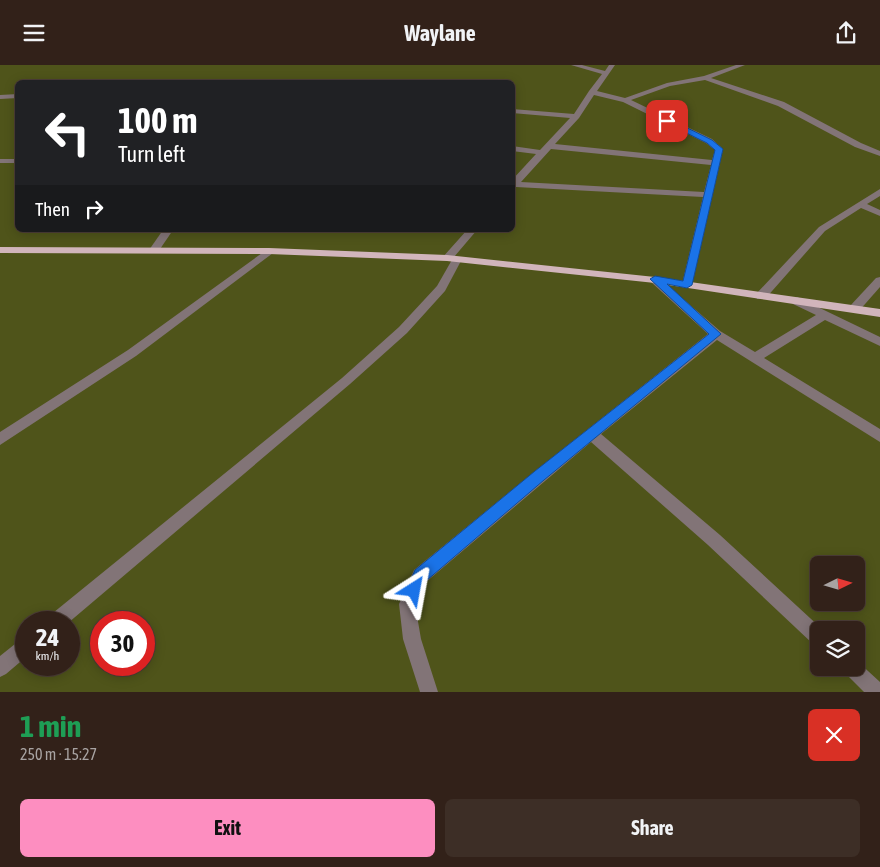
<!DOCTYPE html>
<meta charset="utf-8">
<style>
:root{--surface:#322119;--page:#3d2e26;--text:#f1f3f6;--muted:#a8a3a2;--line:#4d3e38;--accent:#fd8ec0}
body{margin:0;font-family:"Asap Condensed",sans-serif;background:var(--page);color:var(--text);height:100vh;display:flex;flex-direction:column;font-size:19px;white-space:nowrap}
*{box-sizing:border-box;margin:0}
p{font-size:16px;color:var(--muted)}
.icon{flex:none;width:28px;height:28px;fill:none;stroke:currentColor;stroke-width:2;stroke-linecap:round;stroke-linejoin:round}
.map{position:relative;height:627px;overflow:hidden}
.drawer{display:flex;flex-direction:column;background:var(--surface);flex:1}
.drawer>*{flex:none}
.top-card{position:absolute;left:15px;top:15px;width:500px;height:152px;border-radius:8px;box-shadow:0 2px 12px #0003,0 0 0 1px var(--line);background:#202124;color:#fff;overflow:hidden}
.needle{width:32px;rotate:85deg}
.fabs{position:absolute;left:810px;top:491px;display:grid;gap:10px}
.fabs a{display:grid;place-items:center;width:55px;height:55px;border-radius:8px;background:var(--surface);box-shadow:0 2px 12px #0003,0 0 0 1px var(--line);font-size:25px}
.speed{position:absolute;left:15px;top:546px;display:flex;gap:10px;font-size:25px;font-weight:700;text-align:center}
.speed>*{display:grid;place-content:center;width:65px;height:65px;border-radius:50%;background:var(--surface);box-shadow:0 2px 12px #0003,0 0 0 1px var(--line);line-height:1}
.speed small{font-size:12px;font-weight:400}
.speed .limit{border:8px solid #d22;background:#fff;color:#111}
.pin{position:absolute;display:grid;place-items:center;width:42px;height:42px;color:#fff;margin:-21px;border-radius:10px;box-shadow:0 2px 8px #0006}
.me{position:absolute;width:55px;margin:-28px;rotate:34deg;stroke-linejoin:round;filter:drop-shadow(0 0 4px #0008)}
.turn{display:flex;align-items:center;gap:18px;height:105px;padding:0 20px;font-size:22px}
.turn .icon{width:65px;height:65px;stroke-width:2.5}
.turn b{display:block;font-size:35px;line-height:42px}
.then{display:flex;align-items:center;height:48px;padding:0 20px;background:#0003;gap:10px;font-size:19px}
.round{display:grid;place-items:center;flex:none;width:52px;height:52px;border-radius:8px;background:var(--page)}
.summary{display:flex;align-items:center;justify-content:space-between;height:85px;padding:0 20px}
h1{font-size:30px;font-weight:700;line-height:38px;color:#1e9e55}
.cta{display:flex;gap:10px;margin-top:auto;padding:10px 20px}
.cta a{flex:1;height:58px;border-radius:8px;background:var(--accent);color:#111;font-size:20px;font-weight:700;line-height:58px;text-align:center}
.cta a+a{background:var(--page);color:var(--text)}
header{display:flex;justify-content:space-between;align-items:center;height:65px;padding:0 20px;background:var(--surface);font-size:22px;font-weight:700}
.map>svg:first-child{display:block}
.green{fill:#4f541a;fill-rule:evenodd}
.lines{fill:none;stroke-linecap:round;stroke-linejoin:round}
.minor{fill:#827477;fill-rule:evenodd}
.major{fill:#d1b5bb;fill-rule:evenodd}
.route{fill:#1a73e8;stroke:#114b97}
</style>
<header><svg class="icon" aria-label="menu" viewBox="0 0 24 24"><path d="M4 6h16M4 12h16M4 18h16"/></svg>Waylane<svg class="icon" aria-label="share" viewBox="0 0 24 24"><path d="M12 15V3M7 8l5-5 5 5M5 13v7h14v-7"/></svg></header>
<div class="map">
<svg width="880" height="627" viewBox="0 0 880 627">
<rect width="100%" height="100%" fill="#432c21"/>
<path class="green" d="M0 0H880V627H0ZM18 18H512V165H18ZM819 500H856V538H819ZM26 558H69V600H26ZM101 558H144V600H101ZM819 565H856V602H819Z"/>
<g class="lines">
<g class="minor">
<path d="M571 0H582L605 6 609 0H615L597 26 625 33 667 18 704 11 736 0H745L711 13 784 37 861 78 880 86V91L855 82 778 41 705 15 670 21 631 35 712 74 723 84 692 219 691 221H683L682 219 703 132 516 122 512 124V115L536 89 512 86V81L540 85 570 53 512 48V44L574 49 589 26 602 9ZM594 30 623 37 706 78 715 85 712 95 555 79 579 53ZM551 84 711 100 704 127 521 117Z"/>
<polygon points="18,29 18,33 0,34 0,30"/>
<rect x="0" y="94" width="18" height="4"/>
<polygon points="880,124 880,131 867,139 880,145 880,151 861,143 825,166 765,234 757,234 756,231 757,228 819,162"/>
<polygon points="163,165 173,165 158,187 150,187 149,185"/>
<polygon points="467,165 477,165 454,192 461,192 462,194 445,226 407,268 350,319 68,558 46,558 48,552 342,313 399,262 437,221 453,193 447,196 442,193"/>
<polygon points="269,183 274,186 273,188 136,291 0,380 0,367 128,285"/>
<polygon points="655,212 659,213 720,266 755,287 816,250 793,239 791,236 797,232 880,272 880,281 825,255 764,293 880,364 880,377 717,275 601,369 720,470 823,565 819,565 819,582 813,579 708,480 591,377 426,517 415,539 421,574 438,627 420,627 403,574 399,539 414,505 534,407 708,269 651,217 650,215 651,213"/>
<polygon points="880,212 880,222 858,247 850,247 848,244 850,241 876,213"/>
<polygon points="26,572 26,592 6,609 0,612 0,591 20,575"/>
<polygon points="856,595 880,617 880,627 864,627 845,608 842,602 856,602"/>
</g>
<polygon class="major" points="0,182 269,183 447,190 655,212 880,244 880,252 655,218 447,196 269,189 0,188"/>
</g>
<polygon class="route" points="664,54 669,54 712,75 723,84 692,220 687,223 667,219 721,269 544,415 426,516 419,530 414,532 409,530 406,525 415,505 535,406 709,269 650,214 655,211 683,216 715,85 707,78 664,57"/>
</svg>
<div class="fabs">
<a><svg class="needle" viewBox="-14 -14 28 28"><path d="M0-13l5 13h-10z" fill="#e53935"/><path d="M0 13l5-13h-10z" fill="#a8a3a2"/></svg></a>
<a><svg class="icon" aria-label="layers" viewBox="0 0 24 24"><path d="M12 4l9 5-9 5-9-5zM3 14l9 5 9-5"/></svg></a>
</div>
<div class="speed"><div>24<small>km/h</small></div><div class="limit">30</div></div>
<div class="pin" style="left:667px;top:56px;background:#d93025"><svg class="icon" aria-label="arrive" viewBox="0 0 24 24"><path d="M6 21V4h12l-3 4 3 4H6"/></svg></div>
<svg class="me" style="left:414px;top:525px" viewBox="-20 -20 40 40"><path d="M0-17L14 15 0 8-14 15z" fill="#1a73e8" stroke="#fff" stroke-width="4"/></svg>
<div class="top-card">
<div class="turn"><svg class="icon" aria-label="left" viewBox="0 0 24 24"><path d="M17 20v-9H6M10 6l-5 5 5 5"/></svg><div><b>100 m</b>Turn left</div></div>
<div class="then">Then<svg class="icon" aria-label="right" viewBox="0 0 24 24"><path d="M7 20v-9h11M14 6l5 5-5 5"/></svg></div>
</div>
</div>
<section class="drawer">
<div class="summary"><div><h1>1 min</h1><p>250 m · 15:27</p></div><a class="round" style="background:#d93025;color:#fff"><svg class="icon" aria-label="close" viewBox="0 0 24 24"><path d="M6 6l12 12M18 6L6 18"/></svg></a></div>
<div class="cta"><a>Exit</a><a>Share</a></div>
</section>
